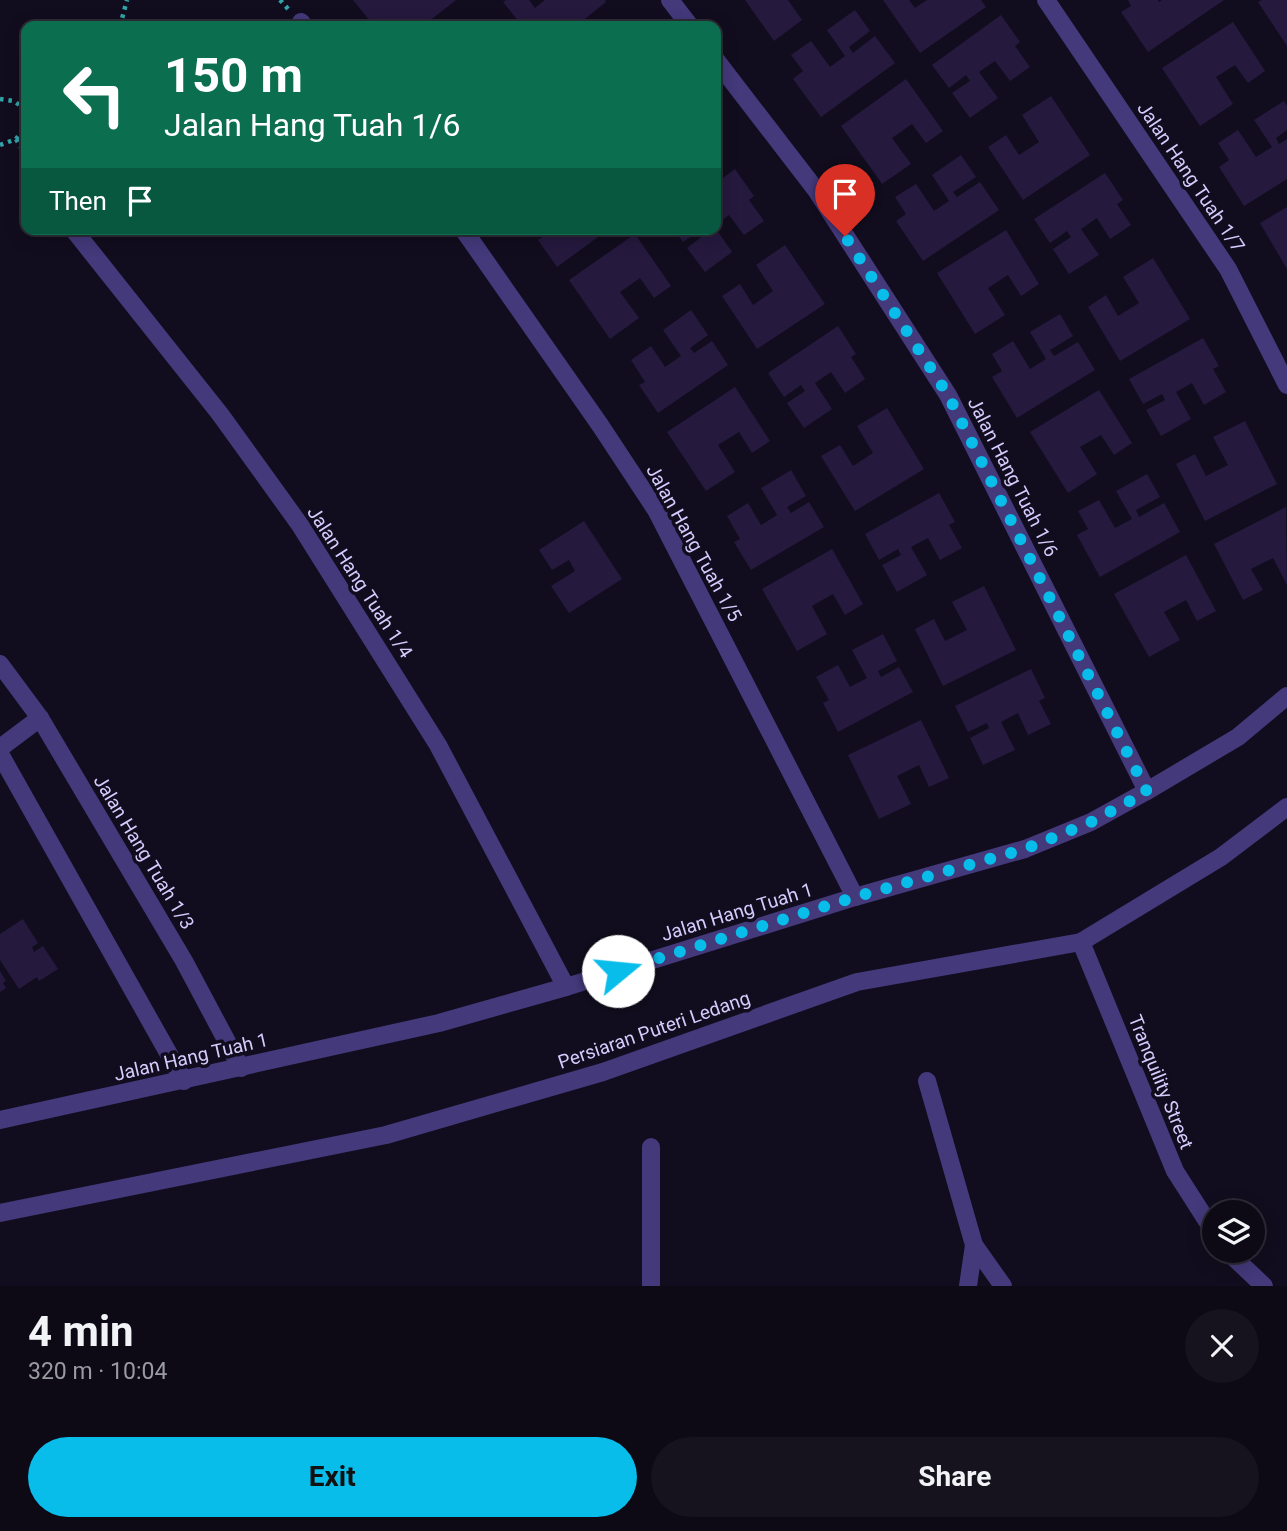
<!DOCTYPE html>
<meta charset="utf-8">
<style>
:root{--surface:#0d0a16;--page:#16131f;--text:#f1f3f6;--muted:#9a9aa1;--line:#2d2b35;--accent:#09bdeb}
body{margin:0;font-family:Roboto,sans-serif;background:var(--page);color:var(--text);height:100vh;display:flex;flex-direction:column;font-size:26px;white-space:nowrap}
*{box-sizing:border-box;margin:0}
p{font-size:23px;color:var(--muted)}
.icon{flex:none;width:38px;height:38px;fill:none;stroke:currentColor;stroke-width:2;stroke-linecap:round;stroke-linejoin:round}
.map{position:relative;height:1286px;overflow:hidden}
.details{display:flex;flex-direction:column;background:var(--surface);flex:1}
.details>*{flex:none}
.guide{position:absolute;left:21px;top:21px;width:700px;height:214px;border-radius:14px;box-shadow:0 4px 18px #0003,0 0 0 2px var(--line);background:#0b6e4f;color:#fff;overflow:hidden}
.fabs{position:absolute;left:1202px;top:1200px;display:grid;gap:14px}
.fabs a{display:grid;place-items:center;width:63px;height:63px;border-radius:50%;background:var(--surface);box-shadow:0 4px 18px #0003,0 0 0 2px var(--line);font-size:35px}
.pin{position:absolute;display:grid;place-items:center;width:60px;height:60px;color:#fff;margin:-72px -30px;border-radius:50% 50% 50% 0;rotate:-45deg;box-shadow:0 0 7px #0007}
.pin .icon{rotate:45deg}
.me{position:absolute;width:77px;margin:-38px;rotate:73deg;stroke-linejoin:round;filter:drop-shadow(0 0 5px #0008)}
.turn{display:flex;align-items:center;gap:24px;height:147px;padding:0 28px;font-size:32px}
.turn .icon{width:91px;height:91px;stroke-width:2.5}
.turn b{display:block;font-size:49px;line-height:60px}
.then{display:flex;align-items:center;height:66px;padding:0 28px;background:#0003;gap:14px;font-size:26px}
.round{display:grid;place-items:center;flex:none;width:74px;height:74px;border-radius:37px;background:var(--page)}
.overview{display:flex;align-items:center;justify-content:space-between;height:119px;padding:0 28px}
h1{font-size:42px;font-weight:700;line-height:52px}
.button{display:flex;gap:14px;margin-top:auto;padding:14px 28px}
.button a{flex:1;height:80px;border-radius:42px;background:var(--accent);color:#111;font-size:28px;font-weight:700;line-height:80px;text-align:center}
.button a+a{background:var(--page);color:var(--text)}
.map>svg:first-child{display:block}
.building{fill:#25193e}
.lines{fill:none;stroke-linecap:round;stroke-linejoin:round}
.path{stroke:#32a5aa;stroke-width:4.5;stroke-dasharray:3.5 5;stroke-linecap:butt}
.street{stroke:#43397b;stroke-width:18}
.route{stroke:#09bdeb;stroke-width:12;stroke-dasharray:0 21.6}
.labels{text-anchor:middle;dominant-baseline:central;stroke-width:7;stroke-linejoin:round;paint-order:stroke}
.street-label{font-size:19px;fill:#d6cbfd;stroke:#110d1e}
</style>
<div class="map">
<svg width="1287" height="1286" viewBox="0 0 1287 1286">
<rect width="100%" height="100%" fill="#110d1e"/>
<g class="building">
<polygon points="353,0 456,0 423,26 374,26"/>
<polygon points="506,0 529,0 535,8 545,0 605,0 606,2 576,26 522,26 503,2"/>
<polygon points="745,0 788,0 802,20 774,41"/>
<polygon points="883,0 909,0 915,8 927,0 981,0 986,7 920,53"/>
<polygon points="1128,0 1158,0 1159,2 1162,0 1224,0 1148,52 1121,12 1131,6"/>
<polygon points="1262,0 1287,0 1287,46 1258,2"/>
<polygon points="855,10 870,31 849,47 853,53 875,36 895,63 821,117 793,79 803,71 791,55 811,41 830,67 845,56 827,30"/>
<polygon points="1001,15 1020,42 1015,46 1030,67 1010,81 995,61 979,72 998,98 970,118 952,93 970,81 966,75 949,88 932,65"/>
<polygon points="473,19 479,26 464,26"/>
<polygon points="1233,22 1265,71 1248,83 1235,65 1216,77 1233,104 1200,126 1162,68"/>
<polygon points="906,79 943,131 926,143 912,124 892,138 911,164 882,184 841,126"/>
<polygon points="1051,96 1090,155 1023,200 988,147 1006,135 1019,155 1039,142 1022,115"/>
<polygon points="1284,101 1287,106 1287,130 1276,138 1279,144 1287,139 1287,179 1244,206 1219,167 1229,160 1218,143 1238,130 1256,157 1272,147 1254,120"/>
<polygon points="961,155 976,177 953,192 957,197 980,182 999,210 923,261 896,221 906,214 895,197 916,184 934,211 949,201 932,175"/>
<polygon points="735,169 754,196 749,200 764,221 744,235 729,215 716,225 716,183"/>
<polygon points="1105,173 1123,200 1117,204 1131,225 1110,239 1097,218 1081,229 1099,255 1069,274 1053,249 1071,237 1067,231 1050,243 1034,219"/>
<polygon points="1287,207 1287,269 1260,223"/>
<polygon points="539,229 609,229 557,267 538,240 544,236"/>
<polygon points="674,229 716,229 732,252 705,272 687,248 704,235 700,230 683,242"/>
<polygon points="1006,230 1039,284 1021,296 1008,275 988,288 1005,315 975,334 937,273"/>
<polygon points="635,234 671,286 654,298 640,278 620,292 639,318 610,339 569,280"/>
<polygon points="785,245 825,304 757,349 722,296 740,284 753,305 773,291 756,265"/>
<polygon points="1153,258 1190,319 1120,361 1088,307 1106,295 1118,316 1139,303 1123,277"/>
<polygon points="691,310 708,335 690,348 694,353 712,341 728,365 658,413 639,385 645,382 631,360 651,346 665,367 681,356 663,330"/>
<polygon points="1060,314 1073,336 1050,350 1054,356 1078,342 1095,370 1017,418 992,377 1002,371 992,354 1013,341 1030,369 1046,359 1030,332"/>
<polygon points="838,326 856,354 851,357 865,379 845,393 831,372 815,383 832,409 804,428 787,403 805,391 801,385 784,397 768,373"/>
<polygon points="1203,338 1219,366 1213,369 1226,392 1204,405 1192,383 1176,392 1191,419 1161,436 1146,410 1165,400 1162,394 1143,404 1129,379"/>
<polygon points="735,387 770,441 752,453 739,432 718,445 735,472 706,491 667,432"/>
<polygon points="1099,390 1132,443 1114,455 1101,435 1080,447 1097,474 1068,493 1030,432"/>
<polygon points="887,408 924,469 855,511 821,456 840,445 853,466 873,453 857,426"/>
<polygon points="1245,421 1277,484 1205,521 1176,464 1195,454 1206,476 1228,465 1213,437"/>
<polygon points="791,470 806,496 787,507 791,513 809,502 824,527 751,570 734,542 740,539 727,516 748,503 761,525 777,515 761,488"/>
<polygon points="1147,474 1160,497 1136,510 1139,517 1164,503 1180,532 1100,577 1077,535 1088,529 1078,511 1099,500 1115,528 1132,519 1116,491"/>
<polygon points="939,493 955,522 949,525 962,548 940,560 928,538 911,547 927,575 897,592 882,565 901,555 898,549 879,560 865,534"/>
<polygon points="1286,507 1287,585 1273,558 1251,569 1263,590 1243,600 1214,544"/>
<polygon points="584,521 622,579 569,613 551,586 575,571 569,560 552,570 539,550"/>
<polygon points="832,549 863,604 845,615 833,594 812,606 827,634 797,651 762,589"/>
<polygon points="1186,555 1216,611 1197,621 1186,600 1164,612 1180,640 1149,657 1114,594"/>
<polygon points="984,586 1016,650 943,686 915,629 934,619 945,641 967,630 952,602"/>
<polygon points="883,634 897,661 878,671 881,677 899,667 913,692 838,732 823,703 829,700 816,677 838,665 850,687 867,678 852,650"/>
<polygon points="1031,669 1045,698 1039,701 1051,724 1028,735 1018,713 1001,722 1015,750 983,765 970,738 989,728 987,723 968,732 955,706"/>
<polygon points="921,720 949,778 929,787 919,765 897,776 911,804 879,819 848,755"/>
<polygon points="23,919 38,943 32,947 34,952 43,946 58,969 39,981 37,977 19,989 0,960 0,934"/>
<polygon points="0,971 6,981 3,983 6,988 0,992"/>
</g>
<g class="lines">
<g class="path">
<polyline points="280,0 289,10"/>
<polyline points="120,26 127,0"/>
<polyline points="0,99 14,101 26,110"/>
<polyline points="16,139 26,156"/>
<polyline points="0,145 16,139 26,125"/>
</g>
<g class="street">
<polyline points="670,0 690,26"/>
<polyline points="1046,0 1228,269 1287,385"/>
<polyline points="301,22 304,26"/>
<polyline points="716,60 816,190 948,395 1147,791"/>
<polyline points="73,229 220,414 300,525 438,745 566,987"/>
<polyline points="463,229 600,425 656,510 855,897"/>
<polyline points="0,664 40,718 184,961 241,1068"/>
<polyline points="0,748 40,718"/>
<polyline points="0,754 184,1081"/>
<polyline points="1081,942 1175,1171 1214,1232"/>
<polyline points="927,1081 974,1245 1003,1286"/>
<polyline points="0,1120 439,1023 566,987 855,897 1025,849 1091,822 1147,791 1238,737 1287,696"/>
<polyline points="651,1147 651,1286"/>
<polyline points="0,1213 386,1135 603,1072 857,982 1081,942 1221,857 1287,807"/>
<polyline points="1227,1251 1264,1286"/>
<polyline points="968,1286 974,1245"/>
</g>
</g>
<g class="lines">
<polyline class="route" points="618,971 855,897 1025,849 1091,822 1147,792 948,395 845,236"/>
</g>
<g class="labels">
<g class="street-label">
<text transform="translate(1191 177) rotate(56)">Jalan Hang Tuah 1/7</text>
<text transform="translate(1013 477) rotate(63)">Jalan Hang Tuah 1/6</text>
<text transform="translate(694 543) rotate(61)">Jalan Hang Tuah 1/5</text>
<text transform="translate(360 582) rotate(57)">Jalan Hang Tuah 1/4</text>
<text transform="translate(144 852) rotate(59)">Jalan Hang Tuah 1/3</text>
<text transform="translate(737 912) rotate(-17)">Jalan Hang Tuah 1</text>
<text transform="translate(654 1030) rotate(-19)">Persiaran Puteri Ledang</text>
<text transform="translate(191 1057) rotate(-13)">Jalan Hang Tuah 1</text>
<text transform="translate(1161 1082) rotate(68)">Tranquility Street</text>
</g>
</g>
</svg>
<div class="fabs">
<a><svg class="icon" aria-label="layers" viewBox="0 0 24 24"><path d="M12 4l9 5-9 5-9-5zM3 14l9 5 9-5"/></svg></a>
</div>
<div class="pin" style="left:845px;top:236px;background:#d93025"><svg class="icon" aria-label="arrive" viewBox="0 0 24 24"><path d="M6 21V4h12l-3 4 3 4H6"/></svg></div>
<svg class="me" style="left:618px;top:971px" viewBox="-20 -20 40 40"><circle r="19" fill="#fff"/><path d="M0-13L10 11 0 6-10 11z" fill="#09bdeb"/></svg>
<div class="guide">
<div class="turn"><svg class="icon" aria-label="left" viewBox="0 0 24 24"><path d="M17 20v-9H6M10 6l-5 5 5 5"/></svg><div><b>150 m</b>Jalan Hang Tuah 1/6</div></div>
<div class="then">Then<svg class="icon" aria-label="arrive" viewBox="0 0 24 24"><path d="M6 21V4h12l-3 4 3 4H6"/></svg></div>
</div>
</div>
<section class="details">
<div class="overview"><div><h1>4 min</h1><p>320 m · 10:04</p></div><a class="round"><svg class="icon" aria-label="close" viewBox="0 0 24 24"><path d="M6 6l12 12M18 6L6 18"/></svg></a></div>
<div class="button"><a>Exit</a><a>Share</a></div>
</section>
